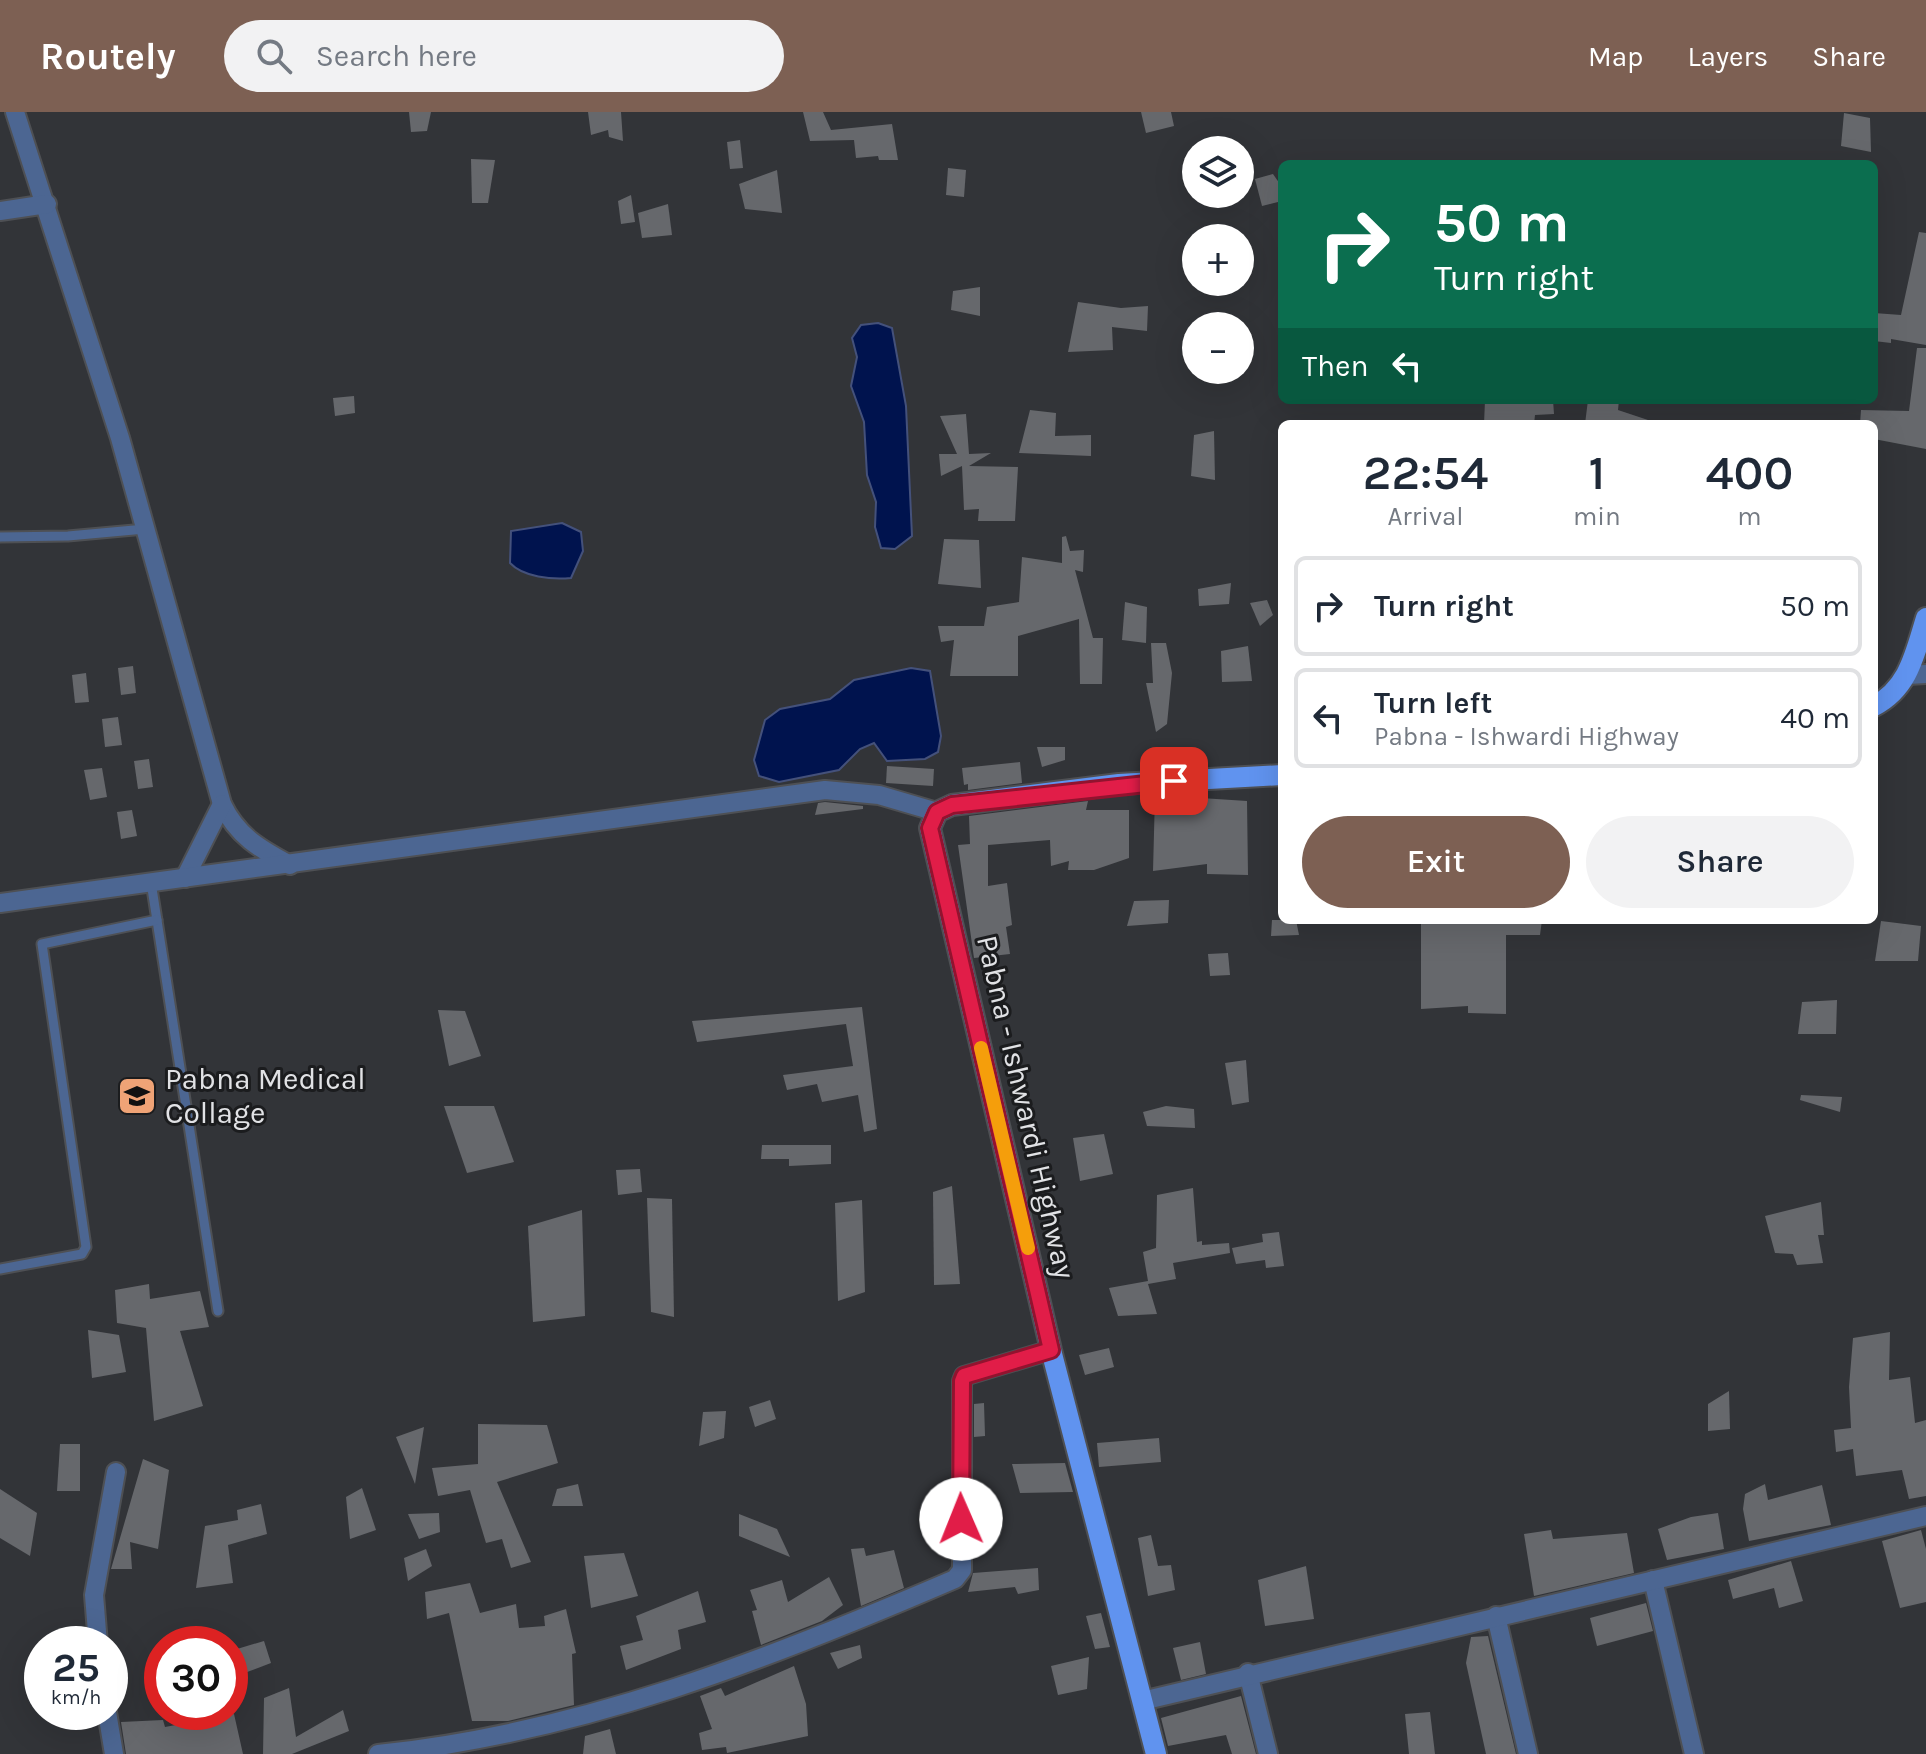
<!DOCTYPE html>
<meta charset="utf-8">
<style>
:root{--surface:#fff;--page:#f2f2f3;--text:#1f2937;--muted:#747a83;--line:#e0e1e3;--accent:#7d6053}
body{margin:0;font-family:Karla,sans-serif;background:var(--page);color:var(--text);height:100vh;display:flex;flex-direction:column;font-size:30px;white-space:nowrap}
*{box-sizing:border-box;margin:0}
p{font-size:26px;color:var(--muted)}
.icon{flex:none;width:44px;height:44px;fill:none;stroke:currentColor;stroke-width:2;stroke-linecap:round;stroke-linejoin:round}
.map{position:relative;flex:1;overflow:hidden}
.details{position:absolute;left:1278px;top:308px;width:600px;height:504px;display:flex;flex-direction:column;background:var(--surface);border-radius:12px;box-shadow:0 8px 32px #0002}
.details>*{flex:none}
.guide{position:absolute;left:1278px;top:48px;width:600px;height:244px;border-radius:12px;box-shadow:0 8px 32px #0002;background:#0b6e4f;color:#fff;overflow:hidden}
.tools{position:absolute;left:1182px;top:24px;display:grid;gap:16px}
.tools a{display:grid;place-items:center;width:72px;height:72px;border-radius:50%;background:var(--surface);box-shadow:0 8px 32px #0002;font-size:40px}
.speed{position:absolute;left:24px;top:1514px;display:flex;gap:16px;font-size:40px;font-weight:700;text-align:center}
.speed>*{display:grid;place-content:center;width:104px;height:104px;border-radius:50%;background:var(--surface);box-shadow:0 8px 32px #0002;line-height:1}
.speed small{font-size:20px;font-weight:400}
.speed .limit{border:12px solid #d22;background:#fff;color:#111}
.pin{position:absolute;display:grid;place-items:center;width:68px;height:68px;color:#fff;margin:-34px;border-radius:16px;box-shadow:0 4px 12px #0006}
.me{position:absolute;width:88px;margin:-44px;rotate:359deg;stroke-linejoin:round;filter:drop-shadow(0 0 6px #0008)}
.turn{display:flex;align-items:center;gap:28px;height:168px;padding:0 24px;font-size:36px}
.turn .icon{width:104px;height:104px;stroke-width:2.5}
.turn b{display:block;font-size:56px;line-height:68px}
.then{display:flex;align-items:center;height:76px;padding:0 24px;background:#0003;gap:16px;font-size:30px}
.eta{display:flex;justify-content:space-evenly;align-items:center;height:136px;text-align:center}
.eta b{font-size:48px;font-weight:600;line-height:56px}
.button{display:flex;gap:16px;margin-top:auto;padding:16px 24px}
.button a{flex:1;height:92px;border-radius:48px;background:var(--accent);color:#fff;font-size:32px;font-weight:600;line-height:92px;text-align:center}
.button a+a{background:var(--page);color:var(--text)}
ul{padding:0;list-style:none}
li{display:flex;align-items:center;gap:24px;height:100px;margin:0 16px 12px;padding:0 8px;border:4px solid var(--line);border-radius:12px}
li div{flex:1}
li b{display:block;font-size:30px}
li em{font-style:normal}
header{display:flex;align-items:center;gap:48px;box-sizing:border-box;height:112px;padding:0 40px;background:var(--accent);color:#fff}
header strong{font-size:38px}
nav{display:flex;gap:44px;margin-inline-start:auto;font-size:28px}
.search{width:560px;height:72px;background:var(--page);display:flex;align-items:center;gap:20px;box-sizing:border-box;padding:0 28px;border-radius:44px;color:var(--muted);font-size:30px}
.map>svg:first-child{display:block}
.water{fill:#00134e;stroke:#44517b;stroke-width:2}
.building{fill:#66686c}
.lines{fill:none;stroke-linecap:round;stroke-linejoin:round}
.lane-casing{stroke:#4e5054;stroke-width:13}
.street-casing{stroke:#4e5054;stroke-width:22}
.primary-casing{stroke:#4e5054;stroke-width:24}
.lane{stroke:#4c6692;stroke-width:9}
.street{stroke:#4c6692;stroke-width:18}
.primary{stroke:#6093ef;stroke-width:20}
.route-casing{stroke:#92132f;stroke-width:20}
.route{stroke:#e11d48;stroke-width:14}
.slow{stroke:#f59e0b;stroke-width:14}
.labels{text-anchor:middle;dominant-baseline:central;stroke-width:6;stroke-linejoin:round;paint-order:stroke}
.poi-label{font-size:30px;fill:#e1e2e5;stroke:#1b1c1e;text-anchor:start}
.street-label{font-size:30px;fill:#e1e2e5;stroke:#1b1c1e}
</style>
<header>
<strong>Routely</strong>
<div class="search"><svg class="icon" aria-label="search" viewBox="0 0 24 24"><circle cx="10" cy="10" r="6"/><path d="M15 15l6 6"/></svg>Search here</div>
<nav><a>Map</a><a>Layers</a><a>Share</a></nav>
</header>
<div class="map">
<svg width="1926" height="1642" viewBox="0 0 1926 1642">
<rect width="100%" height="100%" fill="#323438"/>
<g class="water">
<polygon points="878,211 892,216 906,294 912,424 895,437 881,436 875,415 876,390 867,363 864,310 851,274 857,245 852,226 861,213"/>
<path d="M562 411 581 420 583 439 571 466C552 468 523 465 510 451L511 419Z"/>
<polygon points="911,556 930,559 941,624 938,640 925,647 887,649 874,631 860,637 839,658 779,670 759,664 754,648 765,608 780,597 830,587 854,568"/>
</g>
<g class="building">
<polygon points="409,0 431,0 427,19 411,20"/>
<polygon points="588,0 621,0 623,29 609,25 608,18 591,23"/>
<polygon points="803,0 823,0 831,18 892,12 898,48 879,48 878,44 856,46 854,28 810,29"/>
<polygon points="1141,0 1171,0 1174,14 1146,21"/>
<polygon points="1844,1 1870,6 1871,40 1841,34"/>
<polygon points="740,28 743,56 730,57 727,30"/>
<polygon points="471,47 495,48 488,91 472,91"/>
<polygon points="948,56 966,58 964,85 946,83"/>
<polygon points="777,58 782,101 745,97 739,72"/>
<polygon points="1273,62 1282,75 1282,89 1262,94 1255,67"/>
<polygon points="631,83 635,110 621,112 618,89"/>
<polygon points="668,92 672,123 642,126 638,101"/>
<polygon points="1919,120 1926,121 1926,233 1891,227 1891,231 1874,229 1874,201 1901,203"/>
<polygon points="980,175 980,204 951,198 953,179"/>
<polygon points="1078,190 1121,196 1148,194 1147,219 1112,215 1113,238 1068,240"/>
<polygon points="1917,236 1926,236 1926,337 1874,327 1874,312 1860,312 1861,298 1909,299"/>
<polygon points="354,284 355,301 335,304 333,286"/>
<polygon points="1485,288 1553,288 1554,302 1535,303 1534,312 1484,312"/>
<polygon points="1588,288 1619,288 1618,298 1651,309 1651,312 1585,312"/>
<polygon points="1030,298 1056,301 1055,324 1091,323 1091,344 1019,341"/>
<polygon points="966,302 969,342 991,341 969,354 1018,355 1015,409 978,409 979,397 964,398 962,354 941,364 939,342 957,342 940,304"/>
<polygon points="1214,319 1215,368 1191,364 1194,323"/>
<polygon points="1066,424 1070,439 1084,438 1083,460 1075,458 1093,526 1103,526 1102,572 1080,572 1079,507 1018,524 1018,564 950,564 954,528 941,530 938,514 984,514 987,495 1019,490 1022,445 1062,451 1062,425"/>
<polygon points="944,427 979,428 981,476 938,472"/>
<polygon points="1231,471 1229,492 1199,494 1198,477"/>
<polygon points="1267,488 1273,503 1260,514 1250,491"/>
<polygon points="1125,490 1147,495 1146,531 1122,528"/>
<polygon points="1151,531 1166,531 1172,561 1167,612 1156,620 1146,571 1153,571"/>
<polygon points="1248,534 1252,569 1222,570 1221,539"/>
<polygon points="133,554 136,581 121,583 118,556"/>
<polygon points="86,561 89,590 75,591 72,563"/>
<polygon points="118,605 122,633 105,635 102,607"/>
<polygon points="1037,635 1065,635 1065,648 1042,655"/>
<polygon points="149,647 153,675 138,677 134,649"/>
<polygon points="1020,650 1022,671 968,678 968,672 964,673 962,656"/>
<polygon points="887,654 934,657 933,674 886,671"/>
<polygon points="102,656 107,685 90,688 84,658"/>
<polygon points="1155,683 1247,689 1248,763 1207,762 1207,752 1153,759"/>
<polygon points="1088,689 1086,698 1129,698 1129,746 1094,758 1068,758 1069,749 1051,754 1050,728 988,733 988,774 1007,771 1012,813 1006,815 1010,842 974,846 958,733 970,732 969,704"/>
<polygon points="825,690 863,694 863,697 815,703 818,691"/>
<polygon points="132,698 137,724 121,727 117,700"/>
<polygon points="1169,788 1168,811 1127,814 1134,789"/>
<polygon points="1272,808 1296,808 1299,823 1271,824"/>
<polygon points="1466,808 1542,808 1540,823 1506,823 1506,902 1468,901 1468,894 1421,897 1421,810"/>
<polygon points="1881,809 1921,814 1918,849 1875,849"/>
<polygon points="1228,841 1230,863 1210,864 1208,842"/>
<polygon points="1837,888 1836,922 1798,922 1802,890"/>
<polygon points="862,895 877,1017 864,1020 858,983 822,990 817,972 787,978 783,963 853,954 846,912 697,930 692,909"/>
<polygon points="438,898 465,899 481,944 449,954"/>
<polygon points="1246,948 1249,990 1232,993 1225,951"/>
<polygon points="1801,983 1842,985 1840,1000 1800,988"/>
<polygon points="444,994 494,994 514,1050 467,1061"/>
<polygon points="1166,994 1194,997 1195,1016 1147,1014 1143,1000"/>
<polygon points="1104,1022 1113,1062 1080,1069 1073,1026"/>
<polygon points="762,1033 831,1033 831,1052 789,1054 789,1047 761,1047"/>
<polygon points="640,1057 642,1080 618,1083 616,1058"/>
<polygon points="952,1074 960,1172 934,1173 933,1080"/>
<polygon points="1193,1076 1197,1130 1202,1129 1202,1133 1229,1131 1230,1141 1173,1151 1176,1167 1148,1172 1157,1202 1118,1204 1109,1176 1148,1169 1143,1140 1156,1136 1157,1083"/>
<polygon points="647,1086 672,1087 674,1205 651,1200"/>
<polygon points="862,1088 865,1180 838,1189 835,1091"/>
<polygon points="1821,1090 1824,1123 1818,1123 1823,1151 1797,1153 1793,1142 1775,1141 1765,1104"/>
<polygon points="582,1098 585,1204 533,1210 528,1114"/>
<polygon points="1279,1120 1284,1154 1266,1156 1265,1148 1236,1152 1232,1136 1263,1130 1262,1122"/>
<polygon points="149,1172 150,1187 200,1179 209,1215 180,1219 203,1294 154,1309 146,1216 117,1211 115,1178"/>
<polygon points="88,1218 119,1223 126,1260 92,1266"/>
<polygon points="1890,1220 1889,1268 1910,1265 1915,1311 1926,1308 1926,1384 1909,1387 1902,1358 1856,1364 1853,1337 1836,1340 1834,1318 1851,1316 1849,1275 1853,1226"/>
<polygon points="1109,1236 1114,1255 1085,1263 1079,1243"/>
<polygon points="1729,1279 1730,1317 1708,1319 1708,1292"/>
<polygon points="770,1288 776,1307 755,1315 749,1295"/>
<polygon points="984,1291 985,1324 974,1325 974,1292"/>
<polygon points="726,1299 724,1326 699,1334 703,1300"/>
<polygon points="478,1312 547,1313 558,1351 497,1370 531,1450 511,1456 502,1427 486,1431 470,1378 438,1384 432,1356 478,1352"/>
<polygon points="424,1315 415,1372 396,1325"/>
<polygon points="1159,1326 1161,1350 1099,1355 1097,1331"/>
<polygon points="60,1332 80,1332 80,1379 57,1379"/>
<polygon points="143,1347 169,1358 158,1437 130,1430 132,1457 111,1457"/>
<polygon points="1065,1351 1073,1380 1020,1381 1012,1352"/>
<polygon points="578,1372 583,1394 552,1394 557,1377"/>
<polygon points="1765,1372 1768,1388 1822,1373 1831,1413 1749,1429 1743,1397 1745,1382"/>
<polygon points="362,1376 376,1418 350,1427 346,1385"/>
<polygon points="0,1377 37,1401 30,1444 0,1426"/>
<polygon points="261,1392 267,1422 228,1433 233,1471 196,1476 205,1414 238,1408 237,1398"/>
<polygon points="439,1401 440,1420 419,1427 408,1402"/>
<polygon points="1718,1401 1724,1437 1667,1448 1658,1417 1691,1405"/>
<polygon points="739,1402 777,1417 790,1445 739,1424"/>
<polygon points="1551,1418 1553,1427 1627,1421 1634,1461 1534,1484 1524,1422"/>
<polygon points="1921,1418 1926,1437 1926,1490 1900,1496 1882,1429"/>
<polygon points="1151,1423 1158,1454 1171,1453 1175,1478 1148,1484 1138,1426"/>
<polygon points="864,1436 866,1444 894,1438 904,1476 861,1494 851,1437"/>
<polygon points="426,1437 432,1454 408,1469 404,1446"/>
<polygon points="624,1441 638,1484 591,1496 584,1444"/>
<polygon points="1791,1449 1803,1489 1779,1496 1774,1476 1733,1487 1728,1468"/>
<polygon points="1306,1454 1314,1507 1265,1514 1258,1468"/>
<polygon points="1038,1456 1039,1478 1018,1482 1015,1475 968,1480 973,1461"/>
<polygon points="829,1465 843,1493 822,1509 761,1533 752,1499 757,1498 750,1478 782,1468 788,1490"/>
<polygon points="470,1471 480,1501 516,1492 519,1516 545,1514 544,1504 566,1497 576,1541 572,1542 574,1593 508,1609 472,1609 449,1501 427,1507 425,1480"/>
<polygon points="698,1479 706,1510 678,1518 681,1537 626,1558 620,1534 643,1528 636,1504"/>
<polygon points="1646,1491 1653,1519 1597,1534 1590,1506"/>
<polygon points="1101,1501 1110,1535 1095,1537 1086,1504"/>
<polygon points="1488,1524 1516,1642 1486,1642 1466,1551 1471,1525"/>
<polygon points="264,1529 271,1551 239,1563 237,1537"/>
<polygon points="1200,1530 1206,1562 1181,1568 1173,1536"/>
<polygon points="860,1533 862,1546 838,1557 830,1541"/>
<polygon points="1089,1545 1087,1577 1058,1583 1051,1554"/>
<polygon points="794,1554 806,1592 808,1624 727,1641 726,1635 702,1638 699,1621 712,1617 700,1584 721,1576 725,1584"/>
<polygon points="289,1576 296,1625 343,1598 349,1619 292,1642 263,1642 264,1586"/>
<polygon points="1241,1584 1256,1642 1232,1642 1226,1623 1168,1634 1161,1606"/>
<polygon points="1430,1600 1435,1642 1409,1642 1405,1602"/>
<polygon points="234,1602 243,1642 126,1642 121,1610 163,1608 165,1615"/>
<polygon points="610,1617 616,1642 583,1642 585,1624"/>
</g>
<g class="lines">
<defs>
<g id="lane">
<polyline points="0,425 68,424 145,417"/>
<polyline points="151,770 218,1199"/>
<polyline points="0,1157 82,1142 86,1135 42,832 157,808"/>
</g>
<g id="street">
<path d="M15 0 120 326 222 692C237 724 260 737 290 753"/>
<polyline points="0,99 47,92"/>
<polyline points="1908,563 1926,562"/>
<polyline points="185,766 222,692"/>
<polyline points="0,791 825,678 879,683 937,700"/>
<polyline points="1653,1468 1694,1642"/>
<polyline points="1496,1504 1528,1642"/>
<polyline points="98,1532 94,1483 116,1360"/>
<polyline points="1248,1561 1268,1642"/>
<polyline points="1142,1589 1926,1404"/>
<polyline points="107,1600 114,1642"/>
<path d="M378 1642C581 1621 769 1547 955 1467L962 1458V1269L964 1264 1051 1238"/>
</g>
<g id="primary">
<path d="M1874 594C1909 576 1915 541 1926 506"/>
<polyline points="1156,1642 1051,1238 930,716 937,700 952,693 1119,672 1282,663"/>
</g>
</defs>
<use href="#lane" class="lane-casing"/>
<use href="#street" class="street-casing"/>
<use href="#primary" class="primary-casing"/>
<use href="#lane" class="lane"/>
<use href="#street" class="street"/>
<use href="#primary" class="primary"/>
</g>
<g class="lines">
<defs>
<polyline id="route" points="961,1407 962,1269 964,1264 1051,1238 930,716 937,700 952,693 1174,669"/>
</defs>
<use href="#route" class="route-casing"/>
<use href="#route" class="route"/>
<polyline class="slow" points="981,936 1028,1136"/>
</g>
<defs>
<symbol id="university-square" viewBox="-11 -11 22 22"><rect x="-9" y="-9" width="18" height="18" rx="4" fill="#efa376" stroke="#1b1c1e"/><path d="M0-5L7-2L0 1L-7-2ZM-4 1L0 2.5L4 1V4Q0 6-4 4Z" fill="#111"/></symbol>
</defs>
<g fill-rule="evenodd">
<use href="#university-square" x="115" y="962" width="44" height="44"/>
</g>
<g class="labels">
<g class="poi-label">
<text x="165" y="967">Pabna Medical<tspan x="165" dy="34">Collage</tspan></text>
</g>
<g class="street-label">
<text transform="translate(1026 995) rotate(77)">Pabna - Ishwardi Highway</text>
</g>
</g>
</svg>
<div class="tools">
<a><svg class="icon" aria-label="layers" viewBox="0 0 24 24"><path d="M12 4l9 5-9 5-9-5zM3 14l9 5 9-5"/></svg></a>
<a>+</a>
<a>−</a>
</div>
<div class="speed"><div>25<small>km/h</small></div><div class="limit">30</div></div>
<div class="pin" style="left:1174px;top:669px;background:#d93025"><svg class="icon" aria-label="arrive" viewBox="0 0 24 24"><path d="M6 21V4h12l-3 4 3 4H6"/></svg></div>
<svg class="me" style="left:961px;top:1407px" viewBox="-20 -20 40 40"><circle r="19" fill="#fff"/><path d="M0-13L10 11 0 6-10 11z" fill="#e11d48"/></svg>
<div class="guide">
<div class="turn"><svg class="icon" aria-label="right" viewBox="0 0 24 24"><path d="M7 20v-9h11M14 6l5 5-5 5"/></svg><div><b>50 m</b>Turn right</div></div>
<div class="then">Then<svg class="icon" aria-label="left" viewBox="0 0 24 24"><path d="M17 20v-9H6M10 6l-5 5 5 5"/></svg></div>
</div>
<section class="details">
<div class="eta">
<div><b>22:54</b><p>Arrival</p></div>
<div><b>1</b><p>min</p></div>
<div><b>400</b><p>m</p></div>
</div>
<ul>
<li><svg class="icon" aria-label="right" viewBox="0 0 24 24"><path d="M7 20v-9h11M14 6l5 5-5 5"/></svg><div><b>Turn right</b></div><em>50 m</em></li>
<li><svg class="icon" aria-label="left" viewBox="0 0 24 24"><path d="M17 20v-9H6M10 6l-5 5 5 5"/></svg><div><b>Turn left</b><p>Pabna - Ishwardi Highway</p></div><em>40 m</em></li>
</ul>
<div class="button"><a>Exit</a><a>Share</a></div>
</section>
</div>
